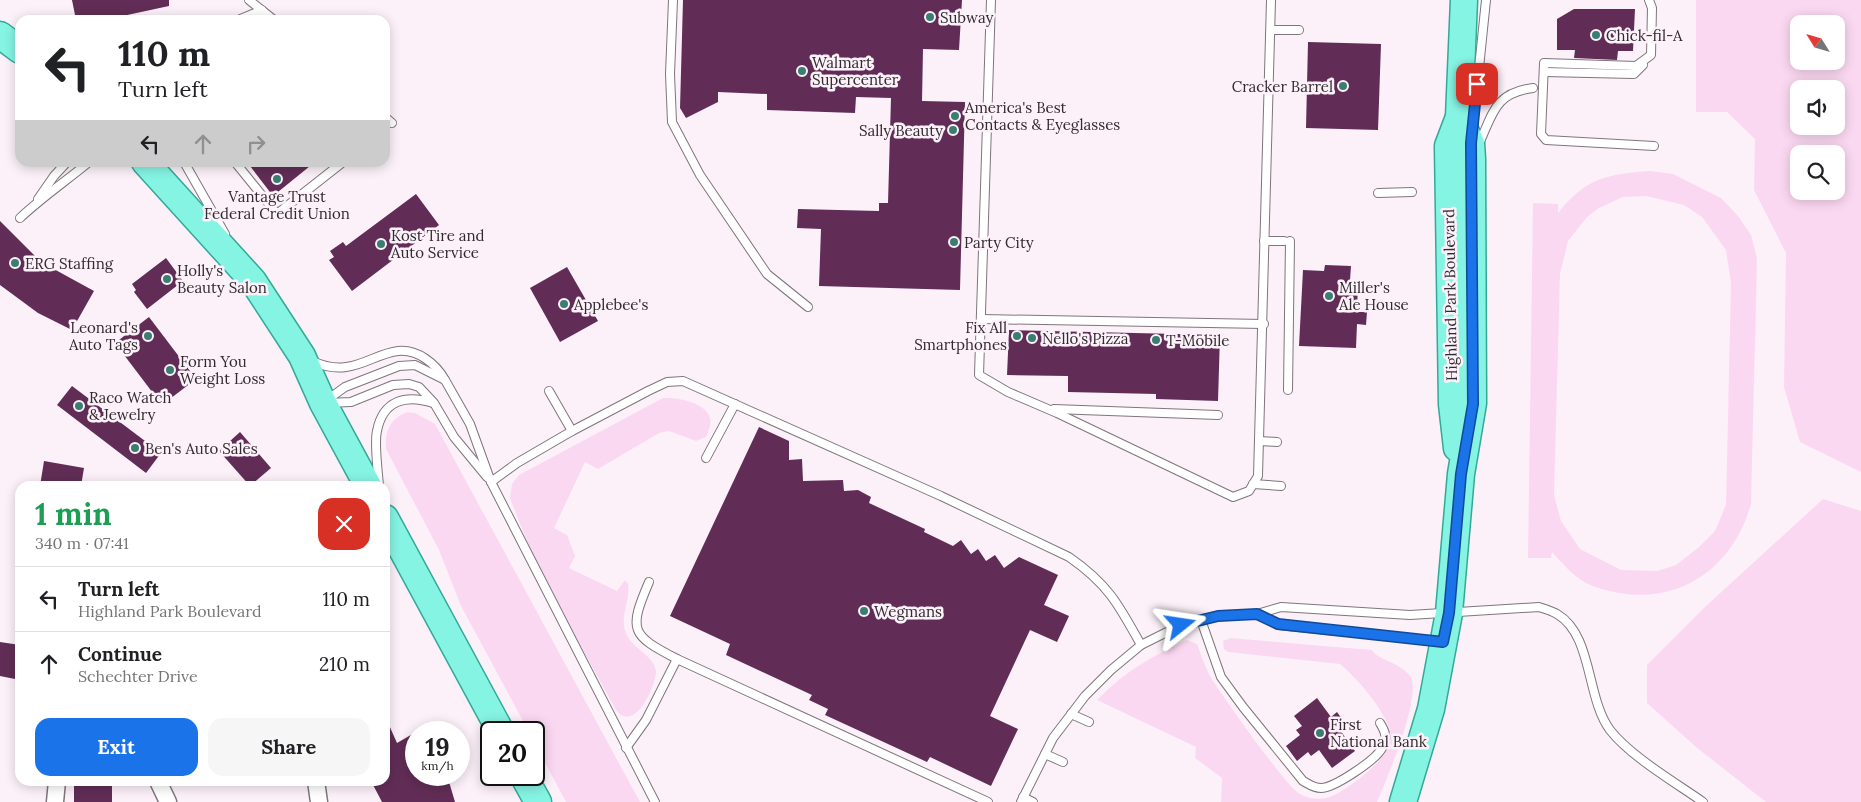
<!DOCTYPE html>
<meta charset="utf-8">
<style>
:root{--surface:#fff;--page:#f6f6f6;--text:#202124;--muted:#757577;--line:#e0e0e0;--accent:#1a73e8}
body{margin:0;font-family:Lora,serif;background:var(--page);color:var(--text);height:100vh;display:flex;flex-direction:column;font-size:19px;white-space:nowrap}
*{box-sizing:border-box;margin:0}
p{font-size:16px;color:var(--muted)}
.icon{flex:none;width:28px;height:28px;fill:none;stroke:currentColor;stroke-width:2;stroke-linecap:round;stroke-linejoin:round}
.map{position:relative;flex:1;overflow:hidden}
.sheet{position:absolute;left:15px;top:481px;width:375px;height:305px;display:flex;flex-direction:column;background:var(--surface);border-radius:15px;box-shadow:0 2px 12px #0003}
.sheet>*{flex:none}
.top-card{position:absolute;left:15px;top:15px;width:375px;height:152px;border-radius:15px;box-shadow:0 2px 12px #0003;background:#fff;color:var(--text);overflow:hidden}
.needle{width:32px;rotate:307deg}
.fabs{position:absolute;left:1790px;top:15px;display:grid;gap:10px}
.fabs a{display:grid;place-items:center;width:55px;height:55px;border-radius:10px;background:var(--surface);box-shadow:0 2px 12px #0003;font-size:25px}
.speed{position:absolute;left:405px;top:721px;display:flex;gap:10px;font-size:25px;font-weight:700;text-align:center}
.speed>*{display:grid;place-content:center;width:65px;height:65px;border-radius:50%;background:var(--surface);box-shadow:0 2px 12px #0003;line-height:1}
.speed small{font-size:12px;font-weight:400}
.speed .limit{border:2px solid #111;border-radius:8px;background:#fff;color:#111}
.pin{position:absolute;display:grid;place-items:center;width:42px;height:42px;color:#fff;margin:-21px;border-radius:10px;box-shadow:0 2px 8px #0006}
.me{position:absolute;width:55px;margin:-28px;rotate:75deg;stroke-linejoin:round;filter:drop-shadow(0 0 4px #0008)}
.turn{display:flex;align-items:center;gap:18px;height:105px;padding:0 20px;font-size:22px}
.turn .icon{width:65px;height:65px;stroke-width:2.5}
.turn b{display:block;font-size:35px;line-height:42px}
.lanes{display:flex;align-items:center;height:48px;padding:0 20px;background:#0003;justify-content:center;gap:25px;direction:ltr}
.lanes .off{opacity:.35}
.round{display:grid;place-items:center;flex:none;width:52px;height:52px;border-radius:15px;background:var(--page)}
.overview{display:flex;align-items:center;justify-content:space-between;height:85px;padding:0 20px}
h1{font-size:30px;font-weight:700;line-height:38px;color:#1e9e55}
.cta{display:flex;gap:10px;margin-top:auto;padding:10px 20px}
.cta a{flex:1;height:58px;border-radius:15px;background:var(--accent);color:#fff;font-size:20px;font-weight:700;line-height:58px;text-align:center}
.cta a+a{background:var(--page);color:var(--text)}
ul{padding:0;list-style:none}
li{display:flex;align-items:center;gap:15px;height:65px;padding:0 20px;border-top:1px solid var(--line)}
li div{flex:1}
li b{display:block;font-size:19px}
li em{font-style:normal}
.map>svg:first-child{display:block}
.green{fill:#fbd8f1;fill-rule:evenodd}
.building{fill:#612d56}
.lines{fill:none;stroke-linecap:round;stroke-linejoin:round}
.service-casing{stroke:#7f757c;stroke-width:10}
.minor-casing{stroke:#7f757c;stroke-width:19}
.primary-casing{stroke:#33a998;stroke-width:29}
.service{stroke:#fff;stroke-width:8}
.minor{stroke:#fff;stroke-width:16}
.primary{stroke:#86f4e3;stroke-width:26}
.route-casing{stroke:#114b97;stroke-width:12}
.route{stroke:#1a73e8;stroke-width:9}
.poi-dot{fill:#3a7d71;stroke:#fcf1f9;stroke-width:2}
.labels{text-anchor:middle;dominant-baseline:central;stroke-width:5;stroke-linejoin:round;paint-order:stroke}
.poi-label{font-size:15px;fill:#2f2b2e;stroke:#fcf1f9;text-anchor:start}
.street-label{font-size:15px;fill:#2f2b2e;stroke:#fcf1f9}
</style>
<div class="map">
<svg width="1861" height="802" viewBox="0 0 1861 802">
<rect width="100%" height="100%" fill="#fcf1f9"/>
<g class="green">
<path d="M1696 0H1861V472L1800 442 1784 387 1786 253 1754 190 1755 139 1727 112H1696ZM1799 24H1836V61H1799ZM1799 89H1836V126H1799ZM1799 154H1836V191H1799Z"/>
<path d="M1650 171 1673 174 1721 198 1738 216 1751 235 1757 258 1751 504C1734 565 1683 604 1619 593 1608 591 1596 588 1586 583 1573 576 1562 563 1552 552L1551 558H1528L1533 203 1558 204V213C1586 178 1607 174 1650 171ZM1646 196 1684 205 1702 217 1726 250 1731 283 1726 505 1715 531 1698 548 1676 565 1657 571 1621 570 1580 549 1561 521 1554 495 1560 274 1568 241 1587 217 1599 208 1623 197Z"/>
<path d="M663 398C676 397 706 402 710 418 712 424 708 431 706 437L696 441 669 431 659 433 598 469 585 462 554 528 567 535 575 556 569 568 617 591 625 580 628 584C631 600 619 616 626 633 632 649 653 654 656 671 657 683 635 735 616 710L537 567 510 498 512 484 519 475Z"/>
<path d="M407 412 415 413 435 424 640 802H566L534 742V732H529L461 606 439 550 386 449C385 431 389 420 407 412Z"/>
<polygon points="1823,499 1861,511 1861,802 1766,802 1696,747 1647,703 1647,665 1706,606"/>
<path d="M1230 638 1372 650C1379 661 1398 661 1410 676 1423 694 1386 781 1377 802H1221L1222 778 1195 758 1196 747 1097 700C1123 673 1153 655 1187 640L1197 644C1201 655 1205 666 1210 676 1220 693 1287 788 1300 794 1308 799 1321 800 1330 797 1348 790 1390 758 1391 738 1391 716 1356 677 1340 664L1228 652 1224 649 1223 641Z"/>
</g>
<g class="building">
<polygon points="72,0 169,0 169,6 104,20 76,20"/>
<polygon points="683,0 962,0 959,50 923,49 922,101 965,102 960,290 819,286 821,229 797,228 798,209 879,211 879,203 888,203 891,98 856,97 855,113 767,110 767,94 718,92 718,102 686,118 680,108"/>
<polygon points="1574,9 1635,9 1633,51 1618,51 1617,60 1574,58 1575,50 1557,50 1557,19"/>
<polygon points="1308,42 1381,44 1378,130 1306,128"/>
<polygon points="247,162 315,162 273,196"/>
<polygon points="416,194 439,225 352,291 329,260 334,257 330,251 343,242 346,246"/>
<polygon points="0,221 41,262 94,291 72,330 38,313 0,285"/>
<polygon points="166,258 183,281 147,309 134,292 136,290 132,284"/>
<polygon points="1325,265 1351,266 1350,280 1358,281 1357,312 1367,312 1366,325 1357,324 1356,348 1299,346 1303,270 1324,271"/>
<polygon points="567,267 598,321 560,342 530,288"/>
<polygon points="149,317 196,379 162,405 115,343"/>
<polygon points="1009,330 1220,335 1218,401 1156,399 1156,394 1068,392 1068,376 1007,375"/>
<polygon points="72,386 161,453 146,473 57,405"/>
<polygon points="759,427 789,441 789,460 802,459 803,481 843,480 844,491 858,490 871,497 869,503 925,529 924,532 953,546 961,540 971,554 978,549 986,561 995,555 1004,568 1019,557 1058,575 1044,605 1069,616 1057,642 1030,630 990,716 1018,729 991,786 930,757 927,762 825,715 828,709 809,700 812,695 726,655 730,644 670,616"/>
<polygon points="240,432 271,468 250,486 219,451"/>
<polygon points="44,461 84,468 81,486 40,486"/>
<polygon points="0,642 20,645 20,680 0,676"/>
<polygon points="1317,698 1331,717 1337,712 1347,726 1340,730 1355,751 1332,768 1319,750 1311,756 1308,752 1297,761 1286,746 1300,735 1296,730 1302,726 1294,716"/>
<polygon points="385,716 397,743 416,732 416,775 447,775 455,802 382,802 371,781 385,781"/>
<rect x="74" y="781" width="38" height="21"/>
</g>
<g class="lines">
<defs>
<g id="service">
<polyline points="249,0 274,20"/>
<polyline points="673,0 670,74 672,122 700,175 767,274 808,307"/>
<polyline points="991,0 979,375 1008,392 1057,413 1233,497 1249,491 1258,476 1271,0"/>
<polyline points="1649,0 1652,8 1651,55 1636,66 1544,63 1541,134 1546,140 1654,146"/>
<polyline points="238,20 262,10"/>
<polyline points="1271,30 1299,30"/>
<polyline points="1544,72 1634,74 1643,65"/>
<polyline points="385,117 392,123"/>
<polyline points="1473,126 1486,0"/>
<path d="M1478 146C1493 114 1494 93 1533 88"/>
<polyline points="184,162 225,234"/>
<polyline points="235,162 277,214 343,162"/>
<polyline points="1378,193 1412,192"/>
<polyline points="38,199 54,176 67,162"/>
<path d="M20 218C41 198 66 181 89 162"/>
<polyline points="1264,241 1284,241"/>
<polyline points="982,319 1264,324"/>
<path d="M312 361C323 366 334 369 346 367 364 365 380 353 398 351 418 349 436 364 445 380"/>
<polyline points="1288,390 1290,241"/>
<polyline points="549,391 572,431"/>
<polyline points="327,400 345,387 399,366 415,365 445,380 470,424 491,482 655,802"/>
<polyline points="327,403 351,402 393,385 409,384 419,387 434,403 454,437 487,477"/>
<polyline points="1054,409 1218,415"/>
<polyline points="1259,441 1277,442"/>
<polyline points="706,458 735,404"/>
<path d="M491 482 517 463 572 431 648 391 667 382 683 381 941 496 1069 557C1108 584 1119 605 1141 645"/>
<polyline points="1253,484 1281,486"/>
<path d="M379 486C378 472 374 443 377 431 383 400 406 394 433 403"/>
<path d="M649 582C628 631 631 635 677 659"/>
<polyline points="1257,614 1278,625 1439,641"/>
<path d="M1201 620 1221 677 1243 707 1303 781C1309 784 1313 788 1321 788 1334 788 1376 760 1382 748 1388 738 1385 731 1380 723"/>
<polyline points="1071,714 1089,722"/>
<polyline points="626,748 646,720 677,659 988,802"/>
<polyline points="1045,754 1063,762"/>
<polyline points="1023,797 1033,802"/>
<path d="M1021 802 1053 738 1085 696 1111 670 1141 645 1181 625 1218 616 1257 614 1281 607 1410 615 1539 607C1545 609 1552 611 1557 614 1593 635 1586 698 1610 730 1630 756 1676 783 1703 802"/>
</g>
<g id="minor">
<polyline points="158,781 168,802"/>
<polyline points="316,781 319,802"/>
<polyline points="55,802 57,781"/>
</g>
<g id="primary">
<polyline points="0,35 20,50"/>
<polyline points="145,162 253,281 302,356 323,403 368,486"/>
<polyline points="1457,448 1452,404 1448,146 1459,117 1464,0"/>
<polyline points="385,518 501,732"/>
<polyline points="523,775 538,802"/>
<polyline points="1403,802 1431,709 1449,613 1461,474 1473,403 1472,159 1471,143 1459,117"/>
</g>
</defs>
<use href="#service" class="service-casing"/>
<use href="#minor" class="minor-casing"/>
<use href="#primary" class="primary-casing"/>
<use href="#service" class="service"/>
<use href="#minor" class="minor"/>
<use href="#primary" class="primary"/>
</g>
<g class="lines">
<defs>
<polyline id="route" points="1181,625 1218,616 1257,614 1278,624 1443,642 1449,613 1461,474 1473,404 1471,143 1477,84"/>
</defs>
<use href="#route" class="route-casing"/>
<use href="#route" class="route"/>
</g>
<g class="poi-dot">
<circle cx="930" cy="17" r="5"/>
<circle cx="1596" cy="35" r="5"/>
<circle cx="802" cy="71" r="5"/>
<circle cx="1343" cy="86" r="5"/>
<circle cx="955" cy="116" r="5"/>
<circle cx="953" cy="130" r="5"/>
<circle cx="277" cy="179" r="5"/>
<circle cx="954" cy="242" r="5"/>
<circle cx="381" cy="244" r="5"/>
<circle cx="15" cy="263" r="5"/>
<circle cx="167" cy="279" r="5"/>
<circle cx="1329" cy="296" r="5"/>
<circle cx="564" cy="304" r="5"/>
<circle cx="148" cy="336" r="5"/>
<circle cx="1017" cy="336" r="5"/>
<circle cx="1032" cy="338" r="5"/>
<circle cx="1156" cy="340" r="5"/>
<circle cx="170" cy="370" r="5"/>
<circle cx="79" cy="406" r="5"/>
<circle cx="135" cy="448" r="5"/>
<circle cx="864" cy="611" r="5"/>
<circle cx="1320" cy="733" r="5"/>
</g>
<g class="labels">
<g class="poi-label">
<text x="940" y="17">Subway</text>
<text x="1606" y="35">Chick-fil-A</text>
<text x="812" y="62">Walmart<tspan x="812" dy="17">Supercenter</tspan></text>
<text x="1333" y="86" text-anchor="end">Cracker Barrel</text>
<text x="965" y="107">America's Best<tspan x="965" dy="17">Contacts &amp; Eyeglasses</tspan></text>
<text x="943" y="130" text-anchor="end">Sally Beauty</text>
<text x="277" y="196" text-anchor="middle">Vantage Trust<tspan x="277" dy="17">Federal Credit Union</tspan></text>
<text x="391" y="235">Kost Tire and<tspan x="391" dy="17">Auto Service</tspan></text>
<text x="964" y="242">Party City</text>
<text x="25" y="263">ERG Staffing</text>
<text x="177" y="270">Holly's<tspan x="177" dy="17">Beauty Salon</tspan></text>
<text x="1339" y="287">Miller's<tspan x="1339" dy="17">Ale House</tspan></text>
<text x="574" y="304">Applebee's</text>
<text x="138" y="327" text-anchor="end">Leonard's<tspan x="138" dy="17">Auto Tags</tspan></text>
<text x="1007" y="327" text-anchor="end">Fix All<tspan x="1007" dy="17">Smartphones</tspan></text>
<text x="1042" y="338">Nello's Pizza</text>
<text x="1166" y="340">T-Mobile</text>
<text x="180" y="361">Form You<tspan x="180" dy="17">Weight Loss</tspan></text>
<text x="89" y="397">Raco Watch<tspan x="89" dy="17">&amp; Jewelry</tspan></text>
<text x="145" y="448">Ben's Auto Sales</text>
<text x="874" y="611">Wegmans</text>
<text x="1330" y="724">First<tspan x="1330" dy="17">National Bank</tspan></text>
</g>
<g class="street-label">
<text transform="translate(1450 295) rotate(-91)">Highland Park Boulevard</text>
</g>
</g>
</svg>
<div class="fabs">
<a><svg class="needle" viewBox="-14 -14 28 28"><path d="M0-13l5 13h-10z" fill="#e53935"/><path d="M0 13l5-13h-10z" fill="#757577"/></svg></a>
<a><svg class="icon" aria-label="sound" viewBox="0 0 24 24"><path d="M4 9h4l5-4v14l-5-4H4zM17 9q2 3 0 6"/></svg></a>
<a><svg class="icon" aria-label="search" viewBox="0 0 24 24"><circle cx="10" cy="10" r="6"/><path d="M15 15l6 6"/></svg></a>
</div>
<div class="speed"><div>19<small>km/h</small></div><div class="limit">20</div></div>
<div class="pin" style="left:1477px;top:84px;background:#d93025"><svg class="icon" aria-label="arrive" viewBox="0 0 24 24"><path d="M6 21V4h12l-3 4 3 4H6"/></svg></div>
<svg class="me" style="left:1181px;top:625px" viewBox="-20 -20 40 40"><path d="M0-17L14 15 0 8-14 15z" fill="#1a73e8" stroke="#fff" stroke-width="4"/></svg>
<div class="top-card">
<div class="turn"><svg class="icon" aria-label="left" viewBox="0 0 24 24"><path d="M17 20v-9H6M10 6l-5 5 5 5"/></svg><div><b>110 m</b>Turn left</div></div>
<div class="lanes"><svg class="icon" aria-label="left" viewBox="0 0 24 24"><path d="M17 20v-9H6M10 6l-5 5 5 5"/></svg><svg class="icon off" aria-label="ahead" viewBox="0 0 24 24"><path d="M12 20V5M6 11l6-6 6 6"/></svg><svg class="icon off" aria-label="right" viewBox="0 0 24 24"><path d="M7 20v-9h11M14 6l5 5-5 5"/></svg></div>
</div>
<section class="sheet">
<div class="overview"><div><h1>1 min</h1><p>340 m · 07:41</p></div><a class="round" style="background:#d93025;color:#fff"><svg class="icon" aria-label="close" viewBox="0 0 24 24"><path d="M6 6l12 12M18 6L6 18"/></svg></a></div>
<ul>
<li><svg class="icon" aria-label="left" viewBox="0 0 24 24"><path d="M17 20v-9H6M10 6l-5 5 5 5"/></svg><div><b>Turn left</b><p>Highland Park Boulevard</p></div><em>110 m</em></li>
<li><svg class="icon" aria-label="ahead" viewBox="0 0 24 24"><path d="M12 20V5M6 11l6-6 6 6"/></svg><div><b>Continue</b><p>Schechter Drive</p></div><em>210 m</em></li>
</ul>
<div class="cta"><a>Exit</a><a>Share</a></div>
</section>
</div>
